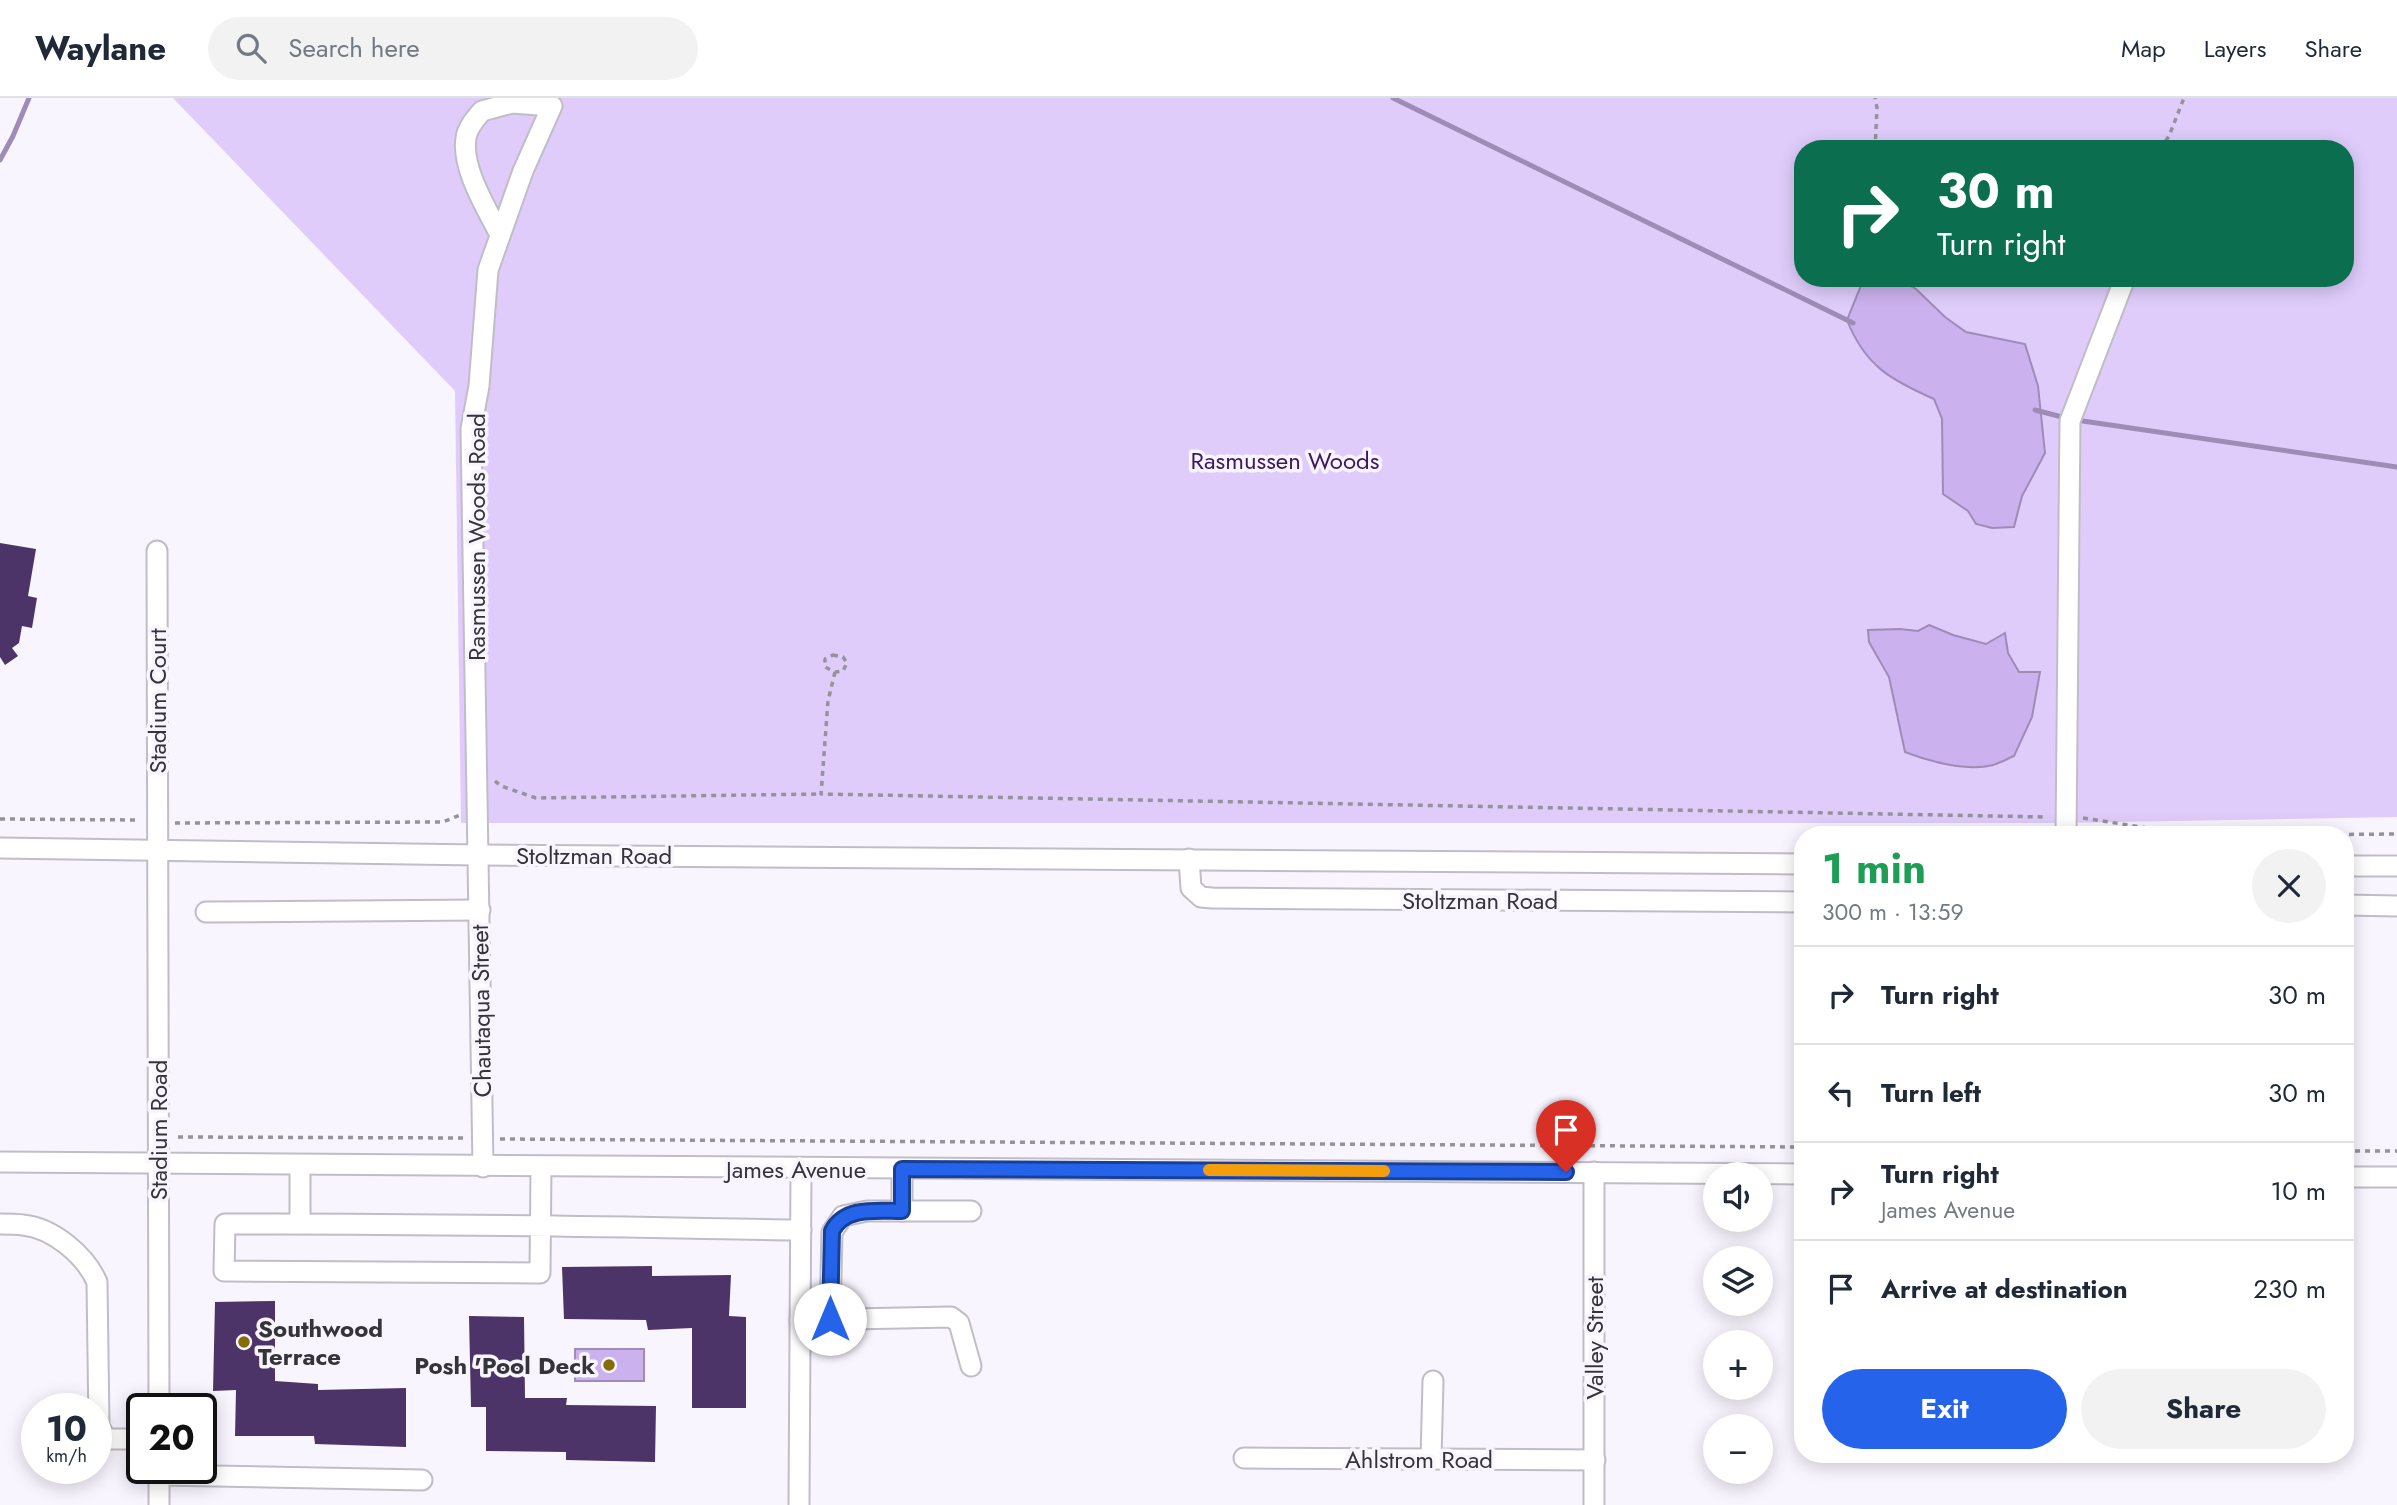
<!DOCTYPE html>
<meta charset="utf-8">
<style>
:root{--surface:#fff;--page:#f2f2f3;--text:#1f2937;--muted:#747a83;--line:#e0e1e3;--accent:#2563eb}
body{margin:0;font-family:Jost,sans-serif;background:var(--page);color:var(--text);height:100vh;display:flex;flex-direction:column;font-size:26px;white-space:nowrap}
*{box-sizing:border-box;margin:0}
p{font-size:23px;color:var(--muted)}
.icon{flex:none;width:38px;height:38px;fill:none;stroke:currentColor;stroke-width:2;stroke-linecap:round;stroke-linejoin:round}
.map{position:relative;flex:1;overflow:hidden}
.drawer{position:absolute;left:1794px;top:728px;width:560px;height:637px;display:flex;flex-direction:column;background:var(--surface);border-radius:28px;box-shadow:0 4px 18px #0003}
.drawer>*{flex:none}
.banner{position:absolute;left:1794px;top:42px;width:560px;height:147px;border-radius:28px;box-shadow:0 4px 18px #0003;background:#0b6e4f;color:#fff;overflow:hidden}
.tools{position:absolute;left:1703px;top:1064px;display:grid;gap:14px}
.tools a{display:grid;place-items:center;width:70px;height:70px;border-radius:50%;background:var(--surface);box-shadow:0 4px 18px #0003;font-size:35px}
.speed{position:absolute;left:21px;top:1295px;display:flex;gap:14px;font-size:35px;font-weight:700;text-align:center}
.speed>*{display:grid;place-content:center;width:91px;height:91px;border-radius:50%;background:var(--surface);box-shadow:0 4px 18px #0003;line-height:1}
.speed small{font-size:18px;font-weight:400}
.speed .limit{border:4px solid #111;border-radius:10px;background:#fff;color:#111}
.pin{position:absolute;display:grid;place-items:center;width:60px;height:60px;color:#fff;margin:-72px -30px;border-radius:50% 50% 50% 0;rotate:-45deg;box-shadow:0 0 7px #0007}
.pin .icon{rotate:45deg}
.me{position:absolute;width:77px;margin:-38px;rotate:0deg;stroke-linejoin:round;filter:drop-shadow(0 0 5px #0008)}
.turn{display:flex;align-items:center;gap:24px;height:147px;padding:0 28px;font-size:32px}
.turn .icon{width:91px;height:91px;stroke-width:2.5}
.turn b{display:block;font-size:49px;line-height:60px}
.round{display:grid;place-items:center;flex:none;width:74px;height:74px;border-radius:37px;background:var(--page)}
.summary{display:flex;align-items:center;justify-content:space-between;height:119px;padding:0 28px}
h1{font-size:42px;font-weight:700;line-height:52px;color:#1e9e55}
.button{display:flex;gap:14px;margin-top:auto;padding:14px 28px}
.button a{flex:1;height:80px;border-radius:42px;background:var(--accent);color:#fff;font-size:28px;font-weight:700;line-height:80px;text-align:center}
.button a+a{background:var(--page);color:var(--text)}
ul{padding:0;list-style:none}
li{display:flex;align-items:center;gap:21px;height:98px;padding:0 28px;border-top:2px solid var(--line)}
li div{flex:1}
li b{display:block;font-size:26px}
li em{font-style:normal}
header{display:flex;align-items:center;gap:42px;box-sizing:border-box;height:98px;padding:0 35px;background:var(--surface);border-bottom:2px solid var(--line)}
header strong{font-size:33px}
nav{display:flex;gap:38px;margin-inline-start:auto;font-size:24px}
.search{width:490px;height:63px;background:var(--page);display:flex;align-items:center;gap:18px;box-sizing:border-box;padding:0 24px;border-radius:38px;color:var(--muted);font-size:26px}
.map>svg:first-child{display:block}
.green{fill:#dfccfb;fill-rule:evenodd}
.water{fill:#cbb1ee;stroke:#9e8cb7;stroke-width:2}
.lines{fill:none;stroke-linecap:round;stroke-linejoin:round}
.stream{stroke:#9e8cb7;stroke-width:5}
.building{fill:#4c3468}
.minor-casing{stroke:#c1bdc7;stroke-width:23}
.path{stroke:#959299;stroke-width:3.5;stroke-dasharray:5 5;stroke-linecap:butt}
.minor{stroke:#fff;stroke-width:19}
.route-casing{stroke:#184099;stroke-width:18}
.route{stroke:#2563eb;stroke-width:12}
.slow{stroke:#f59e0b;stroke-width:12}
.poi-dot{fill:#846d09;stroke:#f9f5fe;stroke-width:2.5}
.labels{text-anchor:middle;dominant-baseline:central;stroke-width:7;stroke-linejoin:round;paint-order:stroke}
.park-label{font-size:24px;fill:#3d195f;stroke:#f9f5fe}
.street-label{font-size:24px;fill:#353438;stroke:#f9f5fe}
.poi-label{font-size:24px;font-weight:bold;fill:#353438;stroke:#f9f5fe;text-anchor:start}
</style>
<header>
<strong>Waylane</strong>
<div class="search"><svg class="icon" aria-label="search" viewBox="0 0 24 24"><circle cx="10" cy="10" r="6"/><path d="M15 15l6 6"/></svg>Search here</div>
<nav><a>Map</a><a>Layers</a><a>Share</a></nav>
</header>
<div class="map">
<svg width="2397" height="1407" viewBox="0 0 2397 1407">
<rect width="100%" height="100%" fill="#f9f5fe"/>
<path class="green" d="M173 0H2397V719L2060 725H461L455 293ZM1802 51H2345V180H1802Z"/>
<g class="water">
<path d="M1864 180H1897L1916 191 1945 219 1966 234 2025 246 2038 288 2045 355 2022 398 2014 429 1992 430 1976 426 1968 413 1943 396 1942 321 1934 301C1891 282 1865 268 1847 222Z"/>
<path d="M1929 527 1953 537 1986 546 2005 535 2008 555 2019 574H2040L2032 619 2014 658C2007 661 2000 665 1993 667 1967 674 1928 663 1905 654L1889 579 1869 544 1868 532 1900 531 1918 533Z"/>
<rect x="575" y="1251" width="69" height="32"/>
</g>
<g class="lines">
<g class="stream">
<polyline points="1393,0 1853,225"/>
<polyline points="0,62 13,38 29,0"/>
<polyline points="2035,312 2066,320"/>
<polyline points="2076,322 2397,369"/>
</g>
</g>
<g class="building">
<polygon points="0,445 36,451 28,498 37,500 32,530 22,528 19,545 12,550 18,558 5,567 0,559"/>
<polygon points="652,1168 652,1178 731,1177 729,1218 746,1219 746,1310 692,1310 692,1230 648,1232 646,1222 564,1221 562,1169"/>
<polygon points="275,1203 275,1283 318,1286 318,1292 406,1290 406,1349 315,1346 314,1338 235,1338 236,1292 213,1293 215,1204"/>
<polygon points="469,1218 524,1219 525,1300 567,1300 566,1307 656,1308 655,1364 566,1362 566,1354 486,1353 486,1309 471,1309"/>
</g>
<g class="lines">
<defs>
<g id="minor">
<polyline points="157,453 159,1311"/>
<polyline points="2066,737 2070,323 2125,180"/>
<polyline points="0,750 479,757 1802,766"/>
<polyline points="1189,761 1191,790 1201,799 1212,800 1802,804"/>
<polyline points="2345,768 2397,768"/>
<polyline points="2345,807 2397,808"/>
<polyline points="206,814 480,812"/>
<polyline points="0,1064 1802,1076"/>
<polyline points="300,1067 300,1125"/>
<path d="M483 1069 471 331 479 288 488 172 523 73 552 8 512 5 482 13C476 20 467 30 466 40 461 70 487 111 500 137"/>
<path d="M541 1069 540 1175 224 1173 225 1126C417 1125 609 1129 801 1132"/>
<polyline points="902,1071 902,1113"/>
<polyline points="1594,1074 1594,1407"/>
<polyline points="2345,1079 2397,1079"/>
<path d="M0 1126C7 1126 16 1126 23 1127 53 1130 85 1157 97 1184L99 1328 106 1341H142"/>
<polyline points="830,1221 832,1134 843,1118 867,1113 971,1113"/>
<polyline points="800,1222 951,1219 959,1225 971,1268"/>
<polyline points="1244,1360 1595,1362"/>
<polyline points="1431,1361 1433,1283"/>
<polyline points="159,1370 159,1407"/>
<polyline points="159,1377 422,1382"/>
<polyline points="799,1407 801,1071"/>
</g>
</defs>
<use href="#minor" class="minor-casing"/>
<g class="path">
<polyline points="1875,51 1877,10 1875,0"/>
<polyline points="2160,51 2169,38 2184,0"/>
<polygon points="833,557 843,559 847,565 843,573 835,574 825,569 825,561"/>
<polyline points="835,574 828,603 821,696 2047,719"/>
<polyline points="495,683 501,688 536,700 821,696"/>
<polyline points="2083,720 2192,737"/>
<polyline points="0,721 140,722"/>
<polyline points="175,725 443,724 460,717"/>
<polyline points="2279,737 2397,736"/>
<polyline points="178,1039 464,1040"/>
<polyline points="500,1041 1802,1049"/>
<polyline points="2345,1053 2397,1053"/>
</g>
<use href="#minor" class="minor"/>
</g>
<g class="lines">
<defs>
<path id="route" d="M830 1221 832 1133C845 1108 877 1113 902 1113V1071L1566 1074"/>
</defs>
<use href="#route" class="route-casing"/>
<use href="#route" class="route"/>
<polyline class="slow" points="1209,1072 1384,1073"/>
</g>
<g class="poi-dot">
<circle cx="244" cy="1244" r="7"/>
<circle cx="609" cy="1267" r="7"/>
</g>
<g class="labels">
<g class="park-label">
<text x="1285" y="362">Rasmussen Woods</text>
</g>
<g class="street-label">
<text transform="translate(476 439) rotate(-90)">Rasmussen Woods Road</text>
<text transform="translate(157 603) rotate(-90)">Stadium Court</text>
<text x="594" y="757">Stoltzman Road</text>
<text x="1480" y="802">Stoltzman Road</text>
<text transform="translate(481 913) rotate(-91)">Chautaqua Street</text>
<text transform="translate(158 1032) rotate(-90)">Stadium Road</text>
<text x="796" y="1071">James Avenue</text>
<text transform="translate(1594 1240) rotate(-90)">Valley Street</text>
<text x="1419" y="1361">Ahlstrom Road</text>
</g>
<g class="poi-label">
<text x="258" y="1230">Southwood<tspan x="258" dy="28">Terrace</tspan></text>
<text x="595" y="1267" text-anchor="end">Posh 'Pool Deck</text>
</g>
</g>
</svg>
<div class="tools">
<a><svg class="icon" aria-label="sound" viewBox="0 0 24 24"><path d="M4 9h4l5-4v14l-5-4H4zM17 9q2 3 0 6"/></svg></a>
<a><svg class="icon" aria-label="layers" viewBox="0 0 24 24"><path d="M12 4l9 5-9 5-9-5zM3 14l9 5 9-5"/></svg></a>
<a>+</a>
<a>−</a>
</div>
<div class="speed"><div>10<small>km/h</small></div><div class="limit">20</div></div>
<div class="pin" style="left:1566px;top:1074px;background:#d93025"><svg class="icon" aria-label="arrive" viewBox="0 0 24 24"><path d="M6 21V4h12l-3 4 3 4H6"/></svg></div>
<svg class="me" style="left:830px;top:1221px" viewBox="-20 -20 40 40"><circle r="19" fill="#fff"/><path d="M0-13L10 11 0 6-10 11z" fill="#2563eb"/></svg>
<div class="banner">
<div class="turn"><svg class="icon" aria-label="right" viewBox="0 0 24 24"><path d="M7 20v-9h11M14 6l5 5-5 5"/></svg><div><b>30 m</b>Turn right</div></div>
</div>
<section class="drawer">
<div class="summary"><div><h1>1 min</h1><p>300 m · 13:59</p></div><a class="round"><svg class="icon" aria-label="close" viewBox="0 0 24 24"><path d="M6 6l12 12M18 6L6 18"/></svg></a></div>
<ul>
<li><svg class="icon" aria-label="right" viewBox="0 0 24 24"><path d="M7 20v-9h11M14 6l5 5-5 5"/></svg><div><b>Turn right</b></div><em>30 m</em></li>
<li><svg class="icon" aria-label="left" viewBox="0 0 24 24"><path d="M17 20v-9H6M10 6l-5 5 5 5"/></svg><div><b>Turn left</b></div><em>30 m</em></li>
<li><svg class="icon" aria-label="right" viewBox="0 0 24 24"><path d="M7 20v-9h11M14 6l5 5-5 5"/></svg><div><b>Turn right</b><p>James Avenue</p></div><em>10 m</em></li>
<li><svg class="icon" aria-label="arrive" viewBox="0 0 24 24"><path d="M6 21V4h12l-3 4 3 4H6"/></svg><div><b>Arrive at destination</b></div><em>230 m</em></li>
</ul>
<div class="button"><a>Exit</a><a>Share</a></div>
</section>
</div>
